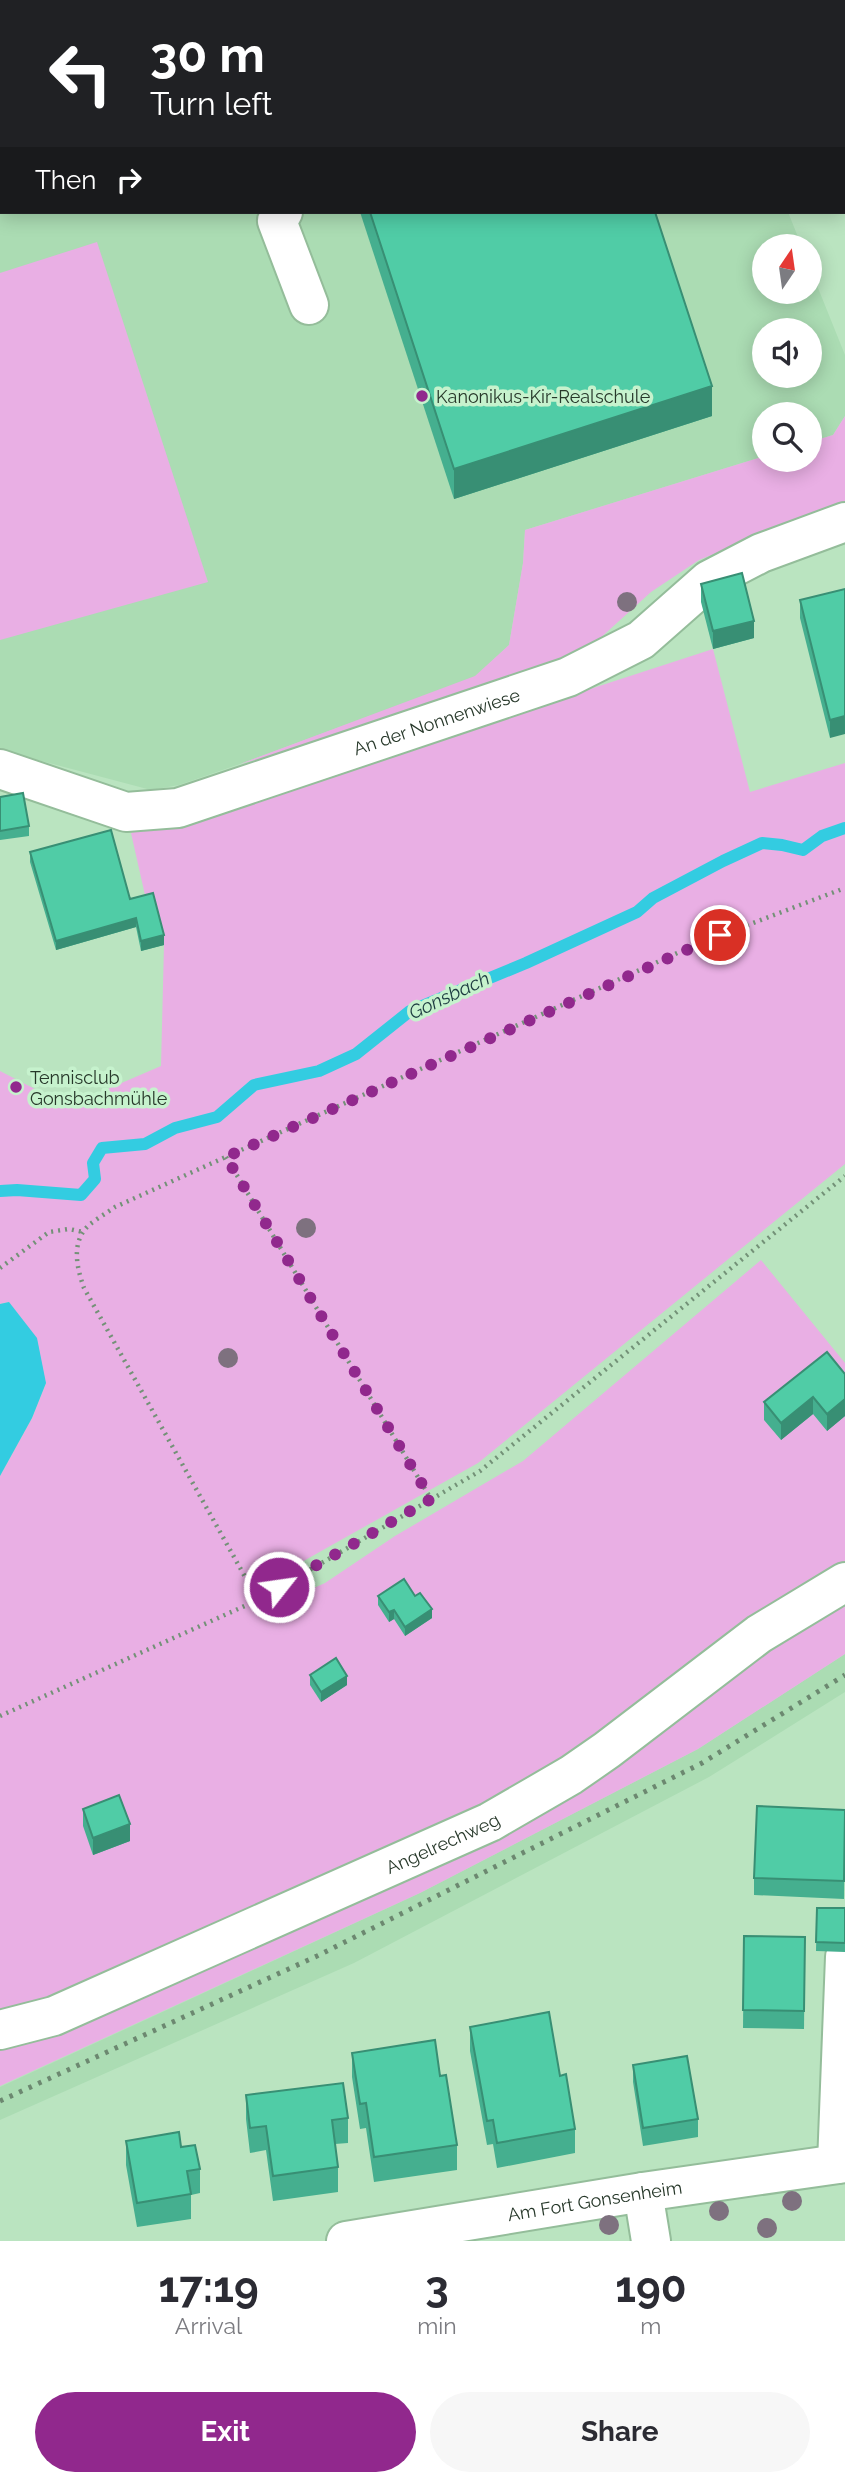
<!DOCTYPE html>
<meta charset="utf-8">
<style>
:root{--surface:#fff;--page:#f7f7f7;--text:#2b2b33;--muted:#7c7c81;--accent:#91288d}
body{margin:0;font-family:Raleway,sans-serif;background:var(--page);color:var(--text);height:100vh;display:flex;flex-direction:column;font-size:26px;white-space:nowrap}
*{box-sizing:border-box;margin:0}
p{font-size:23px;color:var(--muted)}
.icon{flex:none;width:38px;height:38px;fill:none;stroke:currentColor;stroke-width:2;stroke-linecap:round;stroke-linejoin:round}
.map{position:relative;height:2241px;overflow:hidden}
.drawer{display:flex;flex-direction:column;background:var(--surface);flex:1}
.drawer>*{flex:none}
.top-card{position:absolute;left:0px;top:0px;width:845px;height:214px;box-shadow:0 4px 18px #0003;background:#202124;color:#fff;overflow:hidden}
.needle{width:46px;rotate:13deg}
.buttons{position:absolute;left:752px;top:234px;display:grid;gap:14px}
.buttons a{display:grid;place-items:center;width:70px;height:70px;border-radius:50%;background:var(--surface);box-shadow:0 4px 18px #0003;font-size:35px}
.pin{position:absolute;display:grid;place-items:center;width:60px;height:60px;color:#fff;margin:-30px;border:4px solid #fff;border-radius:50%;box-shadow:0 2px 7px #0007}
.me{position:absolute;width:77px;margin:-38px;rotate:60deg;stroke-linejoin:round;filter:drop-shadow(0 0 5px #0008)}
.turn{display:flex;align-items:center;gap:24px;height:147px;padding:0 35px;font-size:32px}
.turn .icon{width:91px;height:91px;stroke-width:2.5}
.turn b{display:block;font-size:49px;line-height:60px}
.then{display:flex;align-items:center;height:66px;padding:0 35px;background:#0003;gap:14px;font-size:26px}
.eta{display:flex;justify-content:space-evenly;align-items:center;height:119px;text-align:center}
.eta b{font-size:42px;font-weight:700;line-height:49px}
.button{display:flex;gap:14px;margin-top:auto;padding:14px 35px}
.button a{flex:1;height:80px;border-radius:42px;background:var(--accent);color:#fff;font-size:28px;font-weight:700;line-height:80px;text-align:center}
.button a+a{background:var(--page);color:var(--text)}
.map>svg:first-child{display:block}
.built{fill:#abdcb3;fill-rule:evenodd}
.green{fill:#e9afe4}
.water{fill:#33cce1}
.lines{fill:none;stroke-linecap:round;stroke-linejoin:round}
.stream{stroke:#33cce1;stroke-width:12}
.minor-casing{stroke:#94bd9a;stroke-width:42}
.path{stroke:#739177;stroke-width:4.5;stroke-dasharray:2 5;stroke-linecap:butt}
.minor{stroke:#fff;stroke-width:38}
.rail{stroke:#6c8870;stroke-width:5;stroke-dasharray:3.5 7;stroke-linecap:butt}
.tree{fill:#7e717f}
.wall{fill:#45af8f}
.shaded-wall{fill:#388f74}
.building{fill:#50cca6;stroke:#388f74;stroke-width:2}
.route{stroke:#91288d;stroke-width:12;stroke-dasharray:0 21.6}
.poi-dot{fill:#91288d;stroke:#c6f2cd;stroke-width:2.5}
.labels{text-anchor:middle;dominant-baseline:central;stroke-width:7;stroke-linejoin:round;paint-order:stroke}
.poi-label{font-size:18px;fill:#27382a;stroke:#c6f2cd;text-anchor:start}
.street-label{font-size:18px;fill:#27382a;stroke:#c6f2cd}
.water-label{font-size:19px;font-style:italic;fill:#1d3b40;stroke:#c6f2cd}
</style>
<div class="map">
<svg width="845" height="2241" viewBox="0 0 845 2241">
<rect width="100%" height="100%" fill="#bae4c0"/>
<g class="built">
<path d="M0 0H821L822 2H2V212H788L802 247H765V292H810V268L845 355V416L833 435 810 442V415H765V456L525 530 523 563 509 645 475 677 240 764 179 785 151 790 0 750ZM765 331H810V376H765Z"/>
<polygon points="845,1654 845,1692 709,1777 354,1963 0,2120 0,2087 420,1893 698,1749"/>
</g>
<g class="green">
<polygon points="97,242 208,582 0,640 0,273"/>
<polygon points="845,416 845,505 790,523 699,560 651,592 575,661 431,714 240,764 475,676 509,645 523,563 525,530 765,456 765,460 810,460 810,442 833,435"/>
<polygon points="713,649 750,792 845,763 845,1164 478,1463 259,1586 271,1607 325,1583 395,1536 523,1461 761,1260 845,1363 845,1567 567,1765 469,1821 0,2020 0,1476 32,1418 46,1383 9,1302 0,1304 0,1071 68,1106 161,1066 164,945 147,904 131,833 544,704"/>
<polygon points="845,1591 845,1654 698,1749 420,1893 0,2086 0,2045 252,1945"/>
</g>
<polygon class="water" points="9,1302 37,1338 46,1383 32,1418 0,1476 0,1304"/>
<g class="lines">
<polyline class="stream" points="0,1191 17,1190 81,1195 95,1179 93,1163 102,1148 145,1144 175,1128 217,1117 254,1085 319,1071 356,1054 410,1011 526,963 637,912 653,898 723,861 762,843 782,845 803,850 822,836 845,828"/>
<defs>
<g id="minor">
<polyline points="844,10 845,9"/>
<polyline points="283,212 277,221 309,305"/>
<path id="s1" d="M0 769 126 812 178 808 568 677 641 640 709 580 761 553 845 522"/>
<path id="s2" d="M0 2030 54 2016 490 1822 571 1775 607 1750 759 1634 845 1582"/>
<polyline points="837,2164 845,1957"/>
<polyline points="643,2192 651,2241"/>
<path id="s3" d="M346 2241 643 2192 845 2163"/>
</g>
</defs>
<use href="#minor" class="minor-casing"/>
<g class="path">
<polyline points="226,1157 431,1499"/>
<polyline points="0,1268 49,1232 69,1229 83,1232"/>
<path d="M258 1600 84 1288C78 1271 72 1249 83 1232 87 1224 107 1213 115 1207L695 945 845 888"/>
<polyline points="0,1716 258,1600 480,1471 845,1176"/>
</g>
<use href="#minor" class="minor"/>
<polyline class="rail" points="0,2101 317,1956 702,1763 845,1675"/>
</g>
<g class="tree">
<circle cx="627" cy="602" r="10"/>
<circle cx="306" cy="1228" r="10"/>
<circle cx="228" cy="1358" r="10"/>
<circle cx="792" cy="2201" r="10"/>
<circle cx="719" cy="2211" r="10"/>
<circle cx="609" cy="2225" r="10"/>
<circle cx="767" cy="2228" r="10"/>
</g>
<g class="wall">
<polygon points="360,212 655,212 712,416 454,499"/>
<polygon points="701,584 754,638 713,649 701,602"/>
<polygon points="845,589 830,738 800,618 800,600"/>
<polygon points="0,797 29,826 29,836 0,840"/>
<polygon points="30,852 130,899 164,945 141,951 136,927 56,950 30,862"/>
<polygon points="845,1374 845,1416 827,1431 813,1414 781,1440 764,1420 764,1402"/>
<polygon points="378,1596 432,1618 405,1636 394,1619 389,1622 378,1605"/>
<polygon points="310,1675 347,1685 321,1702 310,1685"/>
<polygon points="83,1809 130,1841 93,1855 83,1826"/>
<polygon points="845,1810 844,1899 754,1895 754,1878"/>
<polygon points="817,1908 845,1908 845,1952 816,1951"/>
<polygon points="744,1936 805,1937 804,2029 743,2028"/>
<polygon points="470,2027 560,2076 575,2129 575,2153 497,2168 493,2144 487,2145 470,2051"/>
<polygon points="352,2053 440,2076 457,2145 457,2170 374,2182 366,2128 360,2129 352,2077"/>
<polygon points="633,2065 698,2119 698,2137 643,2146 633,2082"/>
<polygon points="246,2095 348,2118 348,2143 335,2144 338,2167 338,2192 273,2201 266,2150 250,2153 246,2119"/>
<polygon points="126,2141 181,2147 200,2169 200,2193 191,2195 191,2219 137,2227 126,2165"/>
</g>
<g class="shaded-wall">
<polygon points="196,0 266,0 266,2 190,2"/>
<polygon points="361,0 403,0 403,2 355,2"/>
<polygon points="2,132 2,162 0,163 0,133"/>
<polygon points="712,386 712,416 454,499 454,469"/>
<polygon points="754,621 754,638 713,649 713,631"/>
<polygon points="845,716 845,734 830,738 830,720"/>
<polygon points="136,918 136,927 56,950 56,941"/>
<polygon points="164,935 164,945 141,951 141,941"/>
<polygon points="813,1397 813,1414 781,1440 781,1423"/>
<polygon points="845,1399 845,1416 827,1431 827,1414"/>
<polygon points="432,1609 432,1618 405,1636 405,1627"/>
<polygon points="394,1610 394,1619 389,1622 389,1612"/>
<polygon points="347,1676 347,1685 321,1702 321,1692"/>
<polygon points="130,1824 130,1841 93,1855 93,1838"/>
</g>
<g class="building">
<polygon points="0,0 196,0 190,2 2,2 2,132 0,133"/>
<polygon points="273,0 361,0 355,2 274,2"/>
<polygon points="370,212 655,212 712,386 454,469"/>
<polygon points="742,573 754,621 713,631 701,584"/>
<polygon points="845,589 845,716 830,720 800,600"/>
<polygon points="23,793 29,826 0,831 0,797"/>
<polygon points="111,830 130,899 153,893 164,935 141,941 136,918 56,941 30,852"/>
<polygon points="827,1352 845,1374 845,1399 827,1414 813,1397 781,1423 764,1402"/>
<polygon points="404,1579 415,1596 420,1593 432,1609 405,1627 394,1610 389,1612 378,1596"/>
<polygon points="336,1658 347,1676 321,1692 310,1675"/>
<polygon points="119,1795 130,1824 93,1838 83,1809"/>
<polygon points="757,1806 845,1810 844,1881 754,1878"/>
<polygon points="817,1908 845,1908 845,1943 816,1942"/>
<polygon points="744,1936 805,1937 804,2011 743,2010"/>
<polygon points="549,2012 560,2076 566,2074 575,2129 497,2143 493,2120 487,2121 470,2027"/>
<polygon points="435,2040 440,2076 446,2075 457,2145 374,2157 366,2103 360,2104 352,2053"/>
<polygon points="687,2056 698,2119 643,2128 633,2065"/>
<polygon points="343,2083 348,2118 332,2120 338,2167 273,2176 266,2126 250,2128 246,2095"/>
<polygon points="179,2132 181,2147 195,2145 200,2169 187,2171 191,2194 137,2203 126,2141"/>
</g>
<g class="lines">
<polyline class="route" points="279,1587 431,1499 226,1157 720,935"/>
</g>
<g class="poi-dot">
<circle cx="422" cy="396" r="7"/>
<circle cx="16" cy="1087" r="7"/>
</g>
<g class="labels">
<g class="poi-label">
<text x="436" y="396">Kanonikus-Kir-Realschule</text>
<text x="30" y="1077">Tennisclub<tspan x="30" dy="21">Gonsbachmühle</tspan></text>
</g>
<g class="street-label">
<text stroke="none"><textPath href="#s1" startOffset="458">An der Nonnenwiese</textPath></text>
<text stroke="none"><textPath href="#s2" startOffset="481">Angelrechweg</textPath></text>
<text stroke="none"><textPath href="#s3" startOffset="252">Am Fort Gonsenheim</textPath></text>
</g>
<g class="water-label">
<text transform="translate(449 995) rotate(-25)">Gonsbach</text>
</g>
</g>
</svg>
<div class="buttons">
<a><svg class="needle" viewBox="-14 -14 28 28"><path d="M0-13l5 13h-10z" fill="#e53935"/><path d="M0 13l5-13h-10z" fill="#7c7c81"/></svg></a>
<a><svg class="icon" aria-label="sound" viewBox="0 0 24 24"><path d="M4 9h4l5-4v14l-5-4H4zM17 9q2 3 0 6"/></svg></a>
<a><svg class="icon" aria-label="search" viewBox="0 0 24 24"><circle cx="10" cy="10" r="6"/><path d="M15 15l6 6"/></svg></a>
</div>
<div class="pin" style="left:720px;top:935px;background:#d93025"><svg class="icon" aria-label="arrive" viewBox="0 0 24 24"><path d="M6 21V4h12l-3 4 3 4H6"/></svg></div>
<svg class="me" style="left:279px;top:1587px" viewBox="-20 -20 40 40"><circle r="17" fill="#91288d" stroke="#fff" stroke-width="3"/><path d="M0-11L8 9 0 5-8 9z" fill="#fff"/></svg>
<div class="top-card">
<div class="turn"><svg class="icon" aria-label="left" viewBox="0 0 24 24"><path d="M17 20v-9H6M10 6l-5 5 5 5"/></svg><div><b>30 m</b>Turn left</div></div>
<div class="then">Then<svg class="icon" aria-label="right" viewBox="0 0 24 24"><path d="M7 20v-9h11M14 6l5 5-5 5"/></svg></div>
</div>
</div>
<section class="drawer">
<div class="eta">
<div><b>17:19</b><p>Arrival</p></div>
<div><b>3</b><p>min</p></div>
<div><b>190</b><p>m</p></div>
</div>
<div class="button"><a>Exit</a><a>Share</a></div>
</section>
